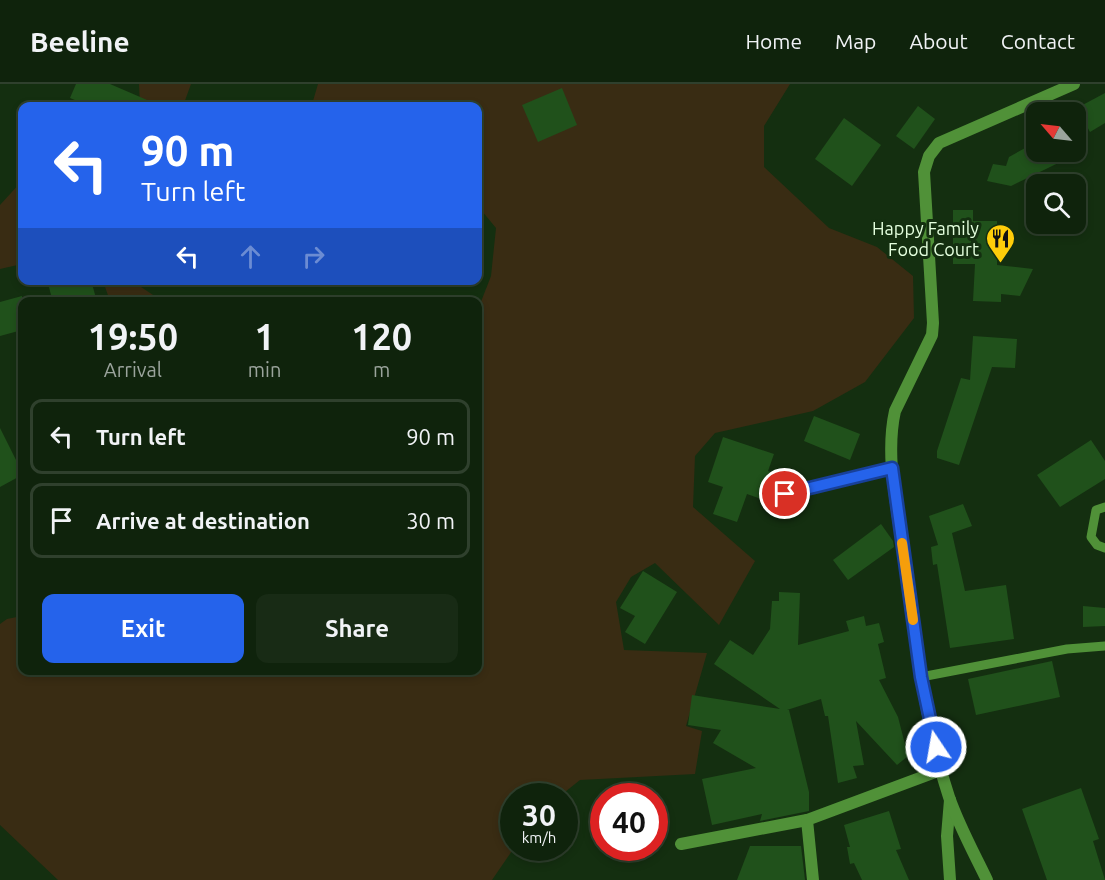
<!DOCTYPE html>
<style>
:root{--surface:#0f230c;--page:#182b15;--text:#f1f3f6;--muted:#9ba49d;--line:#2f402d;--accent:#2563eb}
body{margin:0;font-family:Ubuntu,sans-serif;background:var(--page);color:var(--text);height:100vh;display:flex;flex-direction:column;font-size:22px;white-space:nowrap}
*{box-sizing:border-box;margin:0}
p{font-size:20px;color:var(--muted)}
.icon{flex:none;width:33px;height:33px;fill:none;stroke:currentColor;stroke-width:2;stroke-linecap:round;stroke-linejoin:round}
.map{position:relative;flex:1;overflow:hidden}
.details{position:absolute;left:18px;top:213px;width:464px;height:378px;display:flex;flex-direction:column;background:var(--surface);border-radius:12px;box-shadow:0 3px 9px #0003,0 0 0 2px var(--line)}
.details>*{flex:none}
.top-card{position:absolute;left:18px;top:18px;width:464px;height:183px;border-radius:12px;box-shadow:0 3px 9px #0003,0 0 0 2px var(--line);background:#2563eb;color:#fff;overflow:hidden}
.needle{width:39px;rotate:298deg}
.tools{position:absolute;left:1026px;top:18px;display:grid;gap:12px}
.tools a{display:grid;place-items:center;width:60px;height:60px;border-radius:12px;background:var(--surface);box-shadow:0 3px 9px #0003,0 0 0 2px var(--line);font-size:30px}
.speed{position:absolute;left:500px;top:699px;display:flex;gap:12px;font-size:30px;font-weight:700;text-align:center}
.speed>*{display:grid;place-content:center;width:78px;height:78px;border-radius:50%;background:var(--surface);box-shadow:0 3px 9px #0003,0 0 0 2px var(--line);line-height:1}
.speed small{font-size:15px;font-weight:400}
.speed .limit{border:9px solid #d22;background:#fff;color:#111}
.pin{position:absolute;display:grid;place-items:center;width:51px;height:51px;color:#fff;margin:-26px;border:3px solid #fff;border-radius:50%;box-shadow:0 2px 6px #0007}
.me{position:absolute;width:66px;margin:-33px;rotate:348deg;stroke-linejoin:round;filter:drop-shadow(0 0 4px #0008)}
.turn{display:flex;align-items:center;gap:21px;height:126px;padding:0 24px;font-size:27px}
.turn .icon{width:78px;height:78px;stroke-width:2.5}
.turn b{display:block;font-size:42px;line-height:51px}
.lanes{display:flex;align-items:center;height:57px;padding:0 24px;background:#0003;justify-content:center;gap:30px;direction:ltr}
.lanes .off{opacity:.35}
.eta{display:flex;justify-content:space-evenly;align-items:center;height:102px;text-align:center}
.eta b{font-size:36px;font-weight:600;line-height:42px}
.button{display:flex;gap:12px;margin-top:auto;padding:12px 24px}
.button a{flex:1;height:69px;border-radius:12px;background:var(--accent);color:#fff;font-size:24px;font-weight:600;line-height:69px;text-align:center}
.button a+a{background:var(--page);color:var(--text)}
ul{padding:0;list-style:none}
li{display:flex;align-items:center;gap:18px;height:75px;margin:0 12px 9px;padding:0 12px;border:3px solid var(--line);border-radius:12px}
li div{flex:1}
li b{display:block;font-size:22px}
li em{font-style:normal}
header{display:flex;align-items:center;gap:36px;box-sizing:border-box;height:84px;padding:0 30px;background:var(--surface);border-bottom:2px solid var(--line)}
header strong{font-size:28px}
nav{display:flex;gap:33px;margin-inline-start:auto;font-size:21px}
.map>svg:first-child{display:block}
.green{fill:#392c13}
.building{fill:#20511b}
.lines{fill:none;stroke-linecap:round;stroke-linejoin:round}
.service{stroke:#509138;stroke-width:9}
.minor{stroke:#509138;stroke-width:12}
.tertiary{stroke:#509138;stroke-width:12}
.route-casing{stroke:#184099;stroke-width:15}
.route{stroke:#2563eb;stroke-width:10}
.slow{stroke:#f59e0b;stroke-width:10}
.labels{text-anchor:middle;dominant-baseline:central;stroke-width:6;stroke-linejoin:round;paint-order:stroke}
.poi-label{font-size:18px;fill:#e4ffde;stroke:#142f10;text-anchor:end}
</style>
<header>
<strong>Beeline</strong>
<nav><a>Home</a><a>Map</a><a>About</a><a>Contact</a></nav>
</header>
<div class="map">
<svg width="1105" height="796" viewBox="0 0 1105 796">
<rect width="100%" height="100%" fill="#142f10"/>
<g class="green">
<polygon points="139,0 191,0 183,22 140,22"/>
<polygon points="318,0 790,0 764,42 764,83 829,144 877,163 913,192 914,234 865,298 813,327 715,349 695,372 693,423 755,477 719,541 655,479 631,493 616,518 624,566 707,569 686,642 702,647 695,690 580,696 560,712 513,712 514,764 492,796 58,796 0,741 0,540 7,535 22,532 22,586 477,586 477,323 482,304 477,295 477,228 491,192 496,144 477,121 477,22 315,22 313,17"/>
<polygon points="22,97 22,180 0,185 0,121"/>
<polygon points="103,197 132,197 162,217 110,217"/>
</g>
<g class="building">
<polygon points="76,0 110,0 161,22 89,22 70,14"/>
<polygon points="562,4 577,41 538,58 522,21"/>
<polygon points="1105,9 1105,39 1090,48 1077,24"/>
<polygon points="918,22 935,35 914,65 896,52"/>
<polygon points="844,34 881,61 852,102 815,75"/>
<polygon points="1036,58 1036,68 1081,68 1011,102 987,97 993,80 1006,82 1009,73"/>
<polygon points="953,126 973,126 973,137 997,137 997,181 1033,185 1020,212 1001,210 1001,218 973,217 975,180 953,180"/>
<polygon points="47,196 91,196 97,218 53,218"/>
<polygon points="22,212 22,246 0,252 0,218"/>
<polygon points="973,252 1017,255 1015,284 992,283 959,381 937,374 937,367 961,294 970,296"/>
<polygon points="814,332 860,350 850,376 804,357"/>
<polygon points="0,344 22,388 22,391 0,403"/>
<polygon points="723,353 774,370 768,387 779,391 770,418 747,410 737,438 713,430 723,403 708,398"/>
<polygon points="1091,356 1105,377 1105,395 1060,423 1037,391"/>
<polygon points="963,420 972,442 952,449 965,507 1006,501 1014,555 950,564 937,480 933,481 931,463 938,461 929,432"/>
<polygon points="881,440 893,457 894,463 848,496 833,476"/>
<polygon points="643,487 677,508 645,560 625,548 635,532 620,524"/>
<polygon points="779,508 800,509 798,561 849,547 846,537 864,532 866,542 879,539 884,558 878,560 886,594 879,596 898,633 908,672 897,681 856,637 864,681 853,682 857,694 838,699 828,632 825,632 821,615 787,626 789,626 809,708 809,727 760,737 762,730 712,741 702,695 756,684 713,659 721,646 688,641 692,611 780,625 714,580 730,556 753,571 770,545 772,517 779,517"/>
<polygon points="1083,522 1105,524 1105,542 1083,543"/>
<polygon points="1052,577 1060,613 976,631 968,595"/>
<polygon points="1081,704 1099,755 1093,757 1105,796 1047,796 1022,725"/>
<polygon points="889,727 901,765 896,766 909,796 862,796 854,779 850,780 847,763 850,763 844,741"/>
<polygon points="750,762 801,762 805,796 737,796"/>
</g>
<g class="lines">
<g class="service">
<polyline points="785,410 892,384"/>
<polyline points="1105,423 1096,426 1091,453 1097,461 1105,464"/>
<polyline points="921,593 1067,565 1105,562"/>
</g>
<g class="minor">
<polyline points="950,716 947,752 950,796"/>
<polyline points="681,760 807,736"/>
<polyline points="813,796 807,736 941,686"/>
</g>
<path class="tertiary" d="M987 796C974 769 959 742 949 713 923 634 915 549 903 467 897 422 885 372 895 327L932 251 933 239 924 88 929 72 939 59 1074 0"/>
</g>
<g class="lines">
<defs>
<polyline id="route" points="785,410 892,384 921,593 936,663"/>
</defs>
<use href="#route" class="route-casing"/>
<use href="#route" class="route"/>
<polyline class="slow" points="902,459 913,536"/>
</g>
<defs>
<symbol id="restaurant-pin" viewBox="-11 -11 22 30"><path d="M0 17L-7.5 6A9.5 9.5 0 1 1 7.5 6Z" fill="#ffcd0a" stroke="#142f10"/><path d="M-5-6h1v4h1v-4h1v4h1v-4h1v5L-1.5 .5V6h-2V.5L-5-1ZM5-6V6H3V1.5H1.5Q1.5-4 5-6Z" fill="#111"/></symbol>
</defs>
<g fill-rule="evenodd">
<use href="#restaurant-pin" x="984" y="138" width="33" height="45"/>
</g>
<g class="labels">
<g class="poi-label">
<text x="979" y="144">Happy Family<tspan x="979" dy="21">Food Court</tspan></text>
</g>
</g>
</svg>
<div class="tools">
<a><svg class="needle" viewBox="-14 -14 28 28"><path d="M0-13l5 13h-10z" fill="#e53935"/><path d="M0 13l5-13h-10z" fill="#9ba49d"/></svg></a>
<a><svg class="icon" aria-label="search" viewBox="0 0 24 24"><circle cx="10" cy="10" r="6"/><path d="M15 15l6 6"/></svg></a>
</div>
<div class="speed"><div>30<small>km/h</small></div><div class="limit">40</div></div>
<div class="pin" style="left:785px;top:410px;background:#d93025"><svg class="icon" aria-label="arrive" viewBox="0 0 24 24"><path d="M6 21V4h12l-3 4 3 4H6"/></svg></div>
<svg class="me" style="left:936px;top:663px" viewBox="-20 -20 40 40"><circle r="17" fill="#2563eb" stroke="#fff" stroke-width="3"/><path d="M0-11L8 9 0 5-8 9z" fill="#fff"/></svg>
<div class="top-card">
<div class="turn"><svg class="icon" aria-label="left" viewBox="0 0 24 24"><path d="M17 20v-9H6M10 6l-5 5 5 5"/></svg><div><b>90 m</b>Turn left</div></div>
<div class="lanes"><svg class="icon" aria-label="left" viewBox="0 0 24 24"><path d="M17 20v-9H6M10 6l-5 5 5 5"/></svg><svg class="icon off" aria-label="ahead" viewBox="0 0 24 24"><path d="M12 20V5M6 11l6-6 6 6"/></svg><svg class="icon off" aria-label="right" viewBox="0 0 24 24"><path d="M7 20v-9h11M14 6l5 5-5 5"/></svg></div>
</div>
<section class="details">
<div class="eta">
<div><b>19:50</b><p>Arrival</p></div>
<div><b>1</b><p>min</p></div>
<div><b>120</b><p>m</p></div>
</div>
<ul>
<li><svg class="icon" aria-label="left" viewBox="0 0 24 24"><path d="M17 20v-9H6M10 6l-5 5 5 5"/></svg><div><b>Turn left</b></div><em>90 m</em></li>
<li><svg class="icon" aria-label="arrive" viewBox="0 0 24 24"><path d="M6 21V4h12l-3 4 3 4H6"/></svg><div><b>Arrive at destination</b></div><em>30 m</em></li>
</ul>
<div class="button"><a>Exit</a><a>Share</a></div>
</section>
</div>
